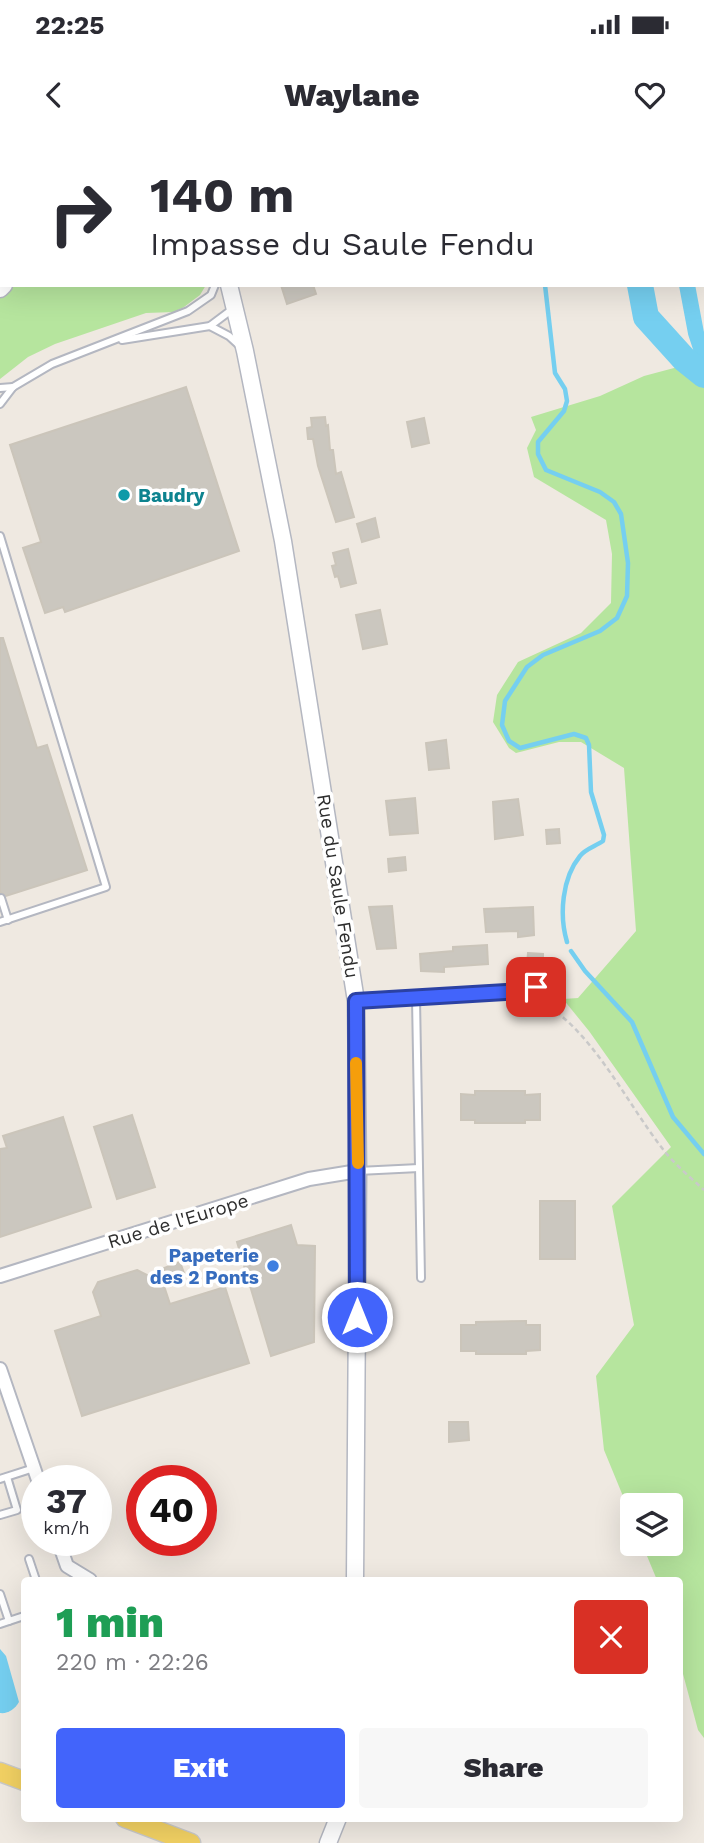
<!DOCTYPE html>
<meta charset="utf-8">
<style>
:root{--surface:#fff;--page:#f7f7f7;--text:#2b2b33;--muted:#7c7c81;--accent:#4264fb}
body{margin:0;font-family:"Work Sans",sans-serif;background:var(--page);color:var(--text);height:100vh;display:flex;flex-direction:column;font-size:26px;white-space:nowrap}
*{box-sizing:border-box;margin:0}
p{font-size:23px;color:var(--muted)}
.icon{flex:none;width:38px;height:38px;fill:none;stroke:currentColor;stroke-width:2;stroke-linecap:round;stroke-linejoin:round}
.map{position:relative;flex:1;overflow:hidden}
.panel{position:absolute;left:21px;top:1437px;width:662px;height:245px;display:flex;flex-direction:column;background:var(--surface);border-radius:7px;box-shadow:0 7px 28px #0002}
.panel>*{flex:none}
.hud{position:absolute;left:0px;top:0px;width:705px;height:147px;box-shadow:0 7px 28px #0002;background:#fff;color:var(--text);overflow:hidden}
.controls{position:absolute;left:620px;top:1353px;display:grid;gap:14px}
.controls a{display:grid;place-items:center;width:63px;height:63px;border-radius:7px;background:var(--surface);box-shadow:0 7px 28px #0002;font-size:35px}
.speed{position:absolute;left:21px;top:1325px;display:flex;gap:14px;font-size:35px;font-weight:700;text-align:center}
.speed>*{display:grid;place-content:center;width:91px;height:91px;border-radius:50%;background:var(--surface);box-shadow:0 7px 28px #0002;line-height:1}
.speed small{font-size:18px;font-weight:400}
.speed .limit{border:10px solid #d22;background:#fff;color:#111}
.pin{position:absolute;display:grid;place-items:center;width:60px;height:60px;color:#fff;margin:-30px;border-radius:14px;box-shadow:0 4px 10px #0006}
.me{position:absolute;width:77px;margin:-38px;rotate:0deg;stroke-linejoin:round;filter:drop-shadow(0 0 5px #0008)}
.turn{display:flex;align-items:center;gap:24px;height:147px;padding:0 35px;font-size:32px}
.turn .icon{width:91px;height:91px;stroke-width:2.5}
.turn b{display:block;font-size:49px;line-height:60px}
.round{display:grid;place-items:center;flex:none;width:74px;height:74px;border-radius:7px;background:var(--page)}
.head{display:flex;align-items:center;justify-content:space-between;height:119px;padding:0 35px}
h1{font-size:42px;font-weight:800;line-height:52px;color:#1e9e55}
.action{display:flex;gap:14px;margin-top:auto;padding:14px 35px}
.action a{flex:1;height:80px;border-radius:7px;background:var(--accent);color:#fff;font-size:28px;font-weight:800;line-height:80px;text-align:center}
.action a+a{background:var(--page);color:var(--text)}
.status{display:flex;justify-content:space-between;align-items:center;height:49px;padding:0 35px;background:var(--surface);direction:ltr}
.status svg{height:19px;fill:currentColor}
header{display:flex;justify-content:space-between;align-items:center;height:91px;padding:0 35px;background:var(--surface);font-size:32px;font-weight:800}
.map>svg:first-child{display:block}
.green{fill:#b6e59e}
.water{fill:#75cff0}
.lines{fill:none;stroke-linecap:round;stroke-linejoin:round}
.stream{stroke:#75cff0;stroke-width:4.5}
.canal{stroke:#75cff0;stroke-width:16}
.river{stroke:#75cff0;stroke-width:26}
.building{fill:#cbc7bf;stroke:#cbc5ba;stroke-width:2}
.lane-casing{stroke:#b4b7c1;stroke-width:10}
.street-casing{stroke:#b4b7c1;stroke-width:16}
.secondary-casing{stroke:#b4b7c1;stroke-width:19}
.primary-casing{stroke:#c9c9c9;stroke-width:21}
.path{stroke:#c9c9c9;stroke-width:2.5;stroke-dasharray:5 3.5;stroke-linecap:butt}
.lane{stroke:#fff;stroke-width:6}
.street{stroke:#fff;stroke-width:12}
.secondary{stroke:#fff;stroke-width:16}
.primary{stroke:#f2d163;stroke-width:18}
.route-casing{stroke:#2b41a3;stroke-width:18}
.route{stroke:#4264fb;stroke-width:12}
.slow{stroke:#f59e0b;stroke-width:12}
.culture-dot{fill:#0f9aa8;stroke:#fff;stroke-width:2.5}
.shop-dot{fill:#3f7fe0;stroke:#fff;stroke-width:2.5}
.labels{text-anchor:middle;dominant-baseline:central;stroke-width:7;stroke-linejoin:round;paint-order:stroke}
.culture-label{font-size:19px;font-weight:bold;fill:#0d838f;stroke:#fff;text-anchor:start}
.street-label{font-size:19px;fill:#2e2e2e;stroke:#fff}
.shop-label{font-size:19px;font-weight:bold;fill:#366cbe;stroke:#fff;text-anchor:end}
</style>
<div class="status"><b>22:25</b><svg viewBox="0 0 49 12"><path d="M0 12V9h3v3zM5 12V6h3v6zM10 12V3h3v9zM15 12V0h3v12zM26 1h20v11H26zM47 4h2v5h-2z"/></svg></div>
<header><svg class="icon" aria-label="back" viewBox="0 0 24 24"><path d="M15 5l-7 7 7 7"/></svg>Waylane<svg class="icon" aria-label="heart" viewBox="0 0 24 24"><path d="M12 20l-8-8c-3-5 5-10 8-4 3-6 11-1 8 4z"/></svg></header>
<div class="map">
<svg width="704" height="1703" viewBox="0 0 704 1703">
<rect width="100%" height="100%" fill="#efe9e1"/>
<g class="green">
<polygon points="9,145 206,145 200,155 184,167 174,172 146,173 55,204 28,217 0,239 0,153"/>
<polygon points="704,220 704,1598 698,1590 679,1519 679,1440 657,1440 642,1404 670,1404 670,1365 632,1365 632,1378 604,1310 596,1236 634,1185 612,1066 671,1007 589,891 563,859 578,858 636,791 624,628 581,602 559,602 516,613 509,608 493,582 497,555 518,522 581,493 611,463 612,414 606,380 534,337 527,308 536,290 531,277 600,256 644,236"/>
</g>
<path class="water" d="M0 1509 6 1516 19 1562C15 1569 8 1574 0 1573Z"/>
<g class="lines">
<g class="stream">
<polyline points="524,0 524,2"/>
<path d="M545 145 555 233 565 249 567 261 564 271 538 302V314L546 330 600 352 614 362 621 374 628 423 627 456 617 478 600 491 543 515 527 527 505 561 502 585 509 601 520 608 574 594 586 598 589 605 591 652 604 695 603 701C596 706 585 709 580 716 562 738 559 775 567 802"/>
<polyline points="571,811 585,831 632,882 673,977 704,1014"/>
</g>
<g class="canal">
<polyline points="700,2 702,0"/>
<polyline points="687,145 696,193 704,217"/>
</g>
<g class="river">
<polyline points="635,2 635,0"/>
<polyline points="640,145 646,177 684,219 704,235"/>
</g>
</g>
<g class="building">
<polygon points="281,145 313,145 316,154 287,164"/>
<polygon points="186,247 239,411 65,472 63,467 45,473 23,408 41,402 10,305"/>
<polygon points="325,277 326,286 328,285 330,310 333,310 336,334 341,332 354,377 336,382 318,326 313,299 308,299 307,288 312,287 311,278"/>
<polygon points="424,278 429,303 412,307 407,282"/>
<polygon points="375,378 379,397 362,402 357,384"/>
<polygon points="348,409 356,443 341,447 338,436 335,437 332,426 336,425 333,413"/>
<polygon points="380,470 387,504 363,509 356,475"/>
<polygon points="0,498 3,498 37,608 47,605 87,730 6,756 0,752"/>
<polygon points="446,600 449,628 429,630 426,603"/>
<polygon points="415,658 418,693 390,695 386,661"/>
<polygon points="518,659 523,695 495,699 493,662"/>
<polygon points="559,689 560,703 547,704 546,690"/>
<polygon points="405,717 406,730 389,732 388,719"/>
<polygon points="392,766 396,808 377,809 369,767"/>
<polygon points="533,767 534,795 518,797 518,791 486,792 484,769"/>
<polygon points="487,805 488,824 444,827 444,832 421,831 420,814 453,811 453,807"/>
<polygon points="528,813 543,814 543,818 554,819 552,838 526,835"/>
<polygon points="475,951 525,951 525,955 540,954 540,980 525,980 525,983 475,983 475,980 461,980 461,954 475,955"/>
<polygon points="132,975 155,1047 117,1059 94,987"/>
<polygon points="63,977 91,1067 0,1097 0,1009 7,1008 3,996"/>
<rect x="540" y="1061" width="35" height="58"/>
<polygon points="291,1085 297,1105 315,1106 314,1202 271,1216 237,1102"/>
<polygon points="180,1122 184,1133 168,1138 164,1128"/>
<polygon points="137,1130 163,1143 170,1164 225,1147 249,1223 82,1276 55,1191 101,1176 93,1152 98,1142"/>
<polygon points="526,1181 526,1185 540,1185 540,1210 526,1211 526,1214 476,1214 476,1211 461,1211 461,1185 476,1185 476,1182"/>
<polygon points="449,1282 468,1282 469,1300 449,1302"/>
</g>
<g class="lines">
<defs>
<g id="lane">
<polyline points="210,186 229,196 240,206"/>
<polyline points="122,200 210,186 234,168"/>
<polyline points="0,248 13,247"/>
<polyline points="0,264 13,247 52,224 188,171 211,155 215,145"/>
<polyline points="0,396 106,747 0,782"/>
<polyline points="1,758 8,780"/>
<polyline points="416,859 421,1138"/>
<polyline points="357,861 523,851 536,847"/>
<polyline points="358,1031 419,1028"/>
<polyline points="0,1339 34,1328"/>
<polyline points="0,1375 17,1370 7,1337"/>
<polyline points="29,1419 36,1440"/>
<polyline points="0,1454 9,1481"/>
<polyline points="0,1484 24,1476"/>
</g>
<g id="street">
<polyline points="0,1136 309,1039 358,1031"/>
<polyline points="0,1229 38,1340"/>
<polyline points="58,1400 67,1426 90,1440"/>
</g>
<g id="secondary">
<polyline points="119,0 119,2"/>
<polyline points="176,0 176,2"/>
<polyline points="0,128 2,127"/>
<polyline points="229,145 245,211 283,401 356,861 358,1031 355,1440"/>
<polyline points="0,149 4,145"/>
<polyline points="328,1703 338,1678"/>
</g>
<g id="primary">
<polyline points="0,1632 24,1641"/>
<polyline points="125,1678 191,1703"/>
</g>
</defs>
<use href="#lane" class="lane-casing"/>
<use href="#street" class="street-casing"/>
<use href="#secondary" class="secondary-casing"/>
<use href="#primary" class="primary-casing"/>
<path class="path" d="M535 858C591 887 624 959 662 1008 674 1024 690 1037 704 1050"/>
<use href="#lane" class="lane"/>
<use href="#street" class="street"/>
<use href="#secondary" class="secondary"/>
<use href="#primary" class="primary"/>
</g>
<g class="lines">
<defs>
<polyline id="route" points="357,1177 356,861 523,851 536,847"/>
</defs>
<use href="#route" class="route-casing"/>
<use href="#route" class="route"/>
<polyline class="slow" points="356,923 358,1023"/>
</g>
<circle class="culture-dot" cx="124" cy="355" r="7"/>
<circle class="shop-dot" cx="273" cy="1126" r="7"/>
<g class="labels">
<g class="culture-label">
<text x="138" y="355">Baudry</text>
</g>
<g class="street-label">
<text transform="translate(338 746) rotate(81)">Rue du Saule Fendu</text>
<text transform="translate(178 1081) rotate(-17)">Rue de l'Europe</text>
</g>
<g class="shop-label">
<text x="259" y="1115">Papeterie<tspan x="259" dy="22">des 2 Ponts</tspan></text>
</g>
</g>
</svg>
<div class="controls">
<a><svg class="icon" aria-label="layers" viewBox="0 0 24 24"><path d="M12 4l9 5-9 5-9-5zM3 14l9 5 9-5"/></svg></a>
</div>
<div class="speed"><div>37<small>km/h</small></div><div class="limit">40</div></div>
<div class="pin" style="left:536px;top:847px;background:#d93025"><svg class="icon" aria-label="arrive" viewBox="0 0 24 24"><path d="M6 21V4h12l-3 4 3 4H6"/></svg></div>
<svg class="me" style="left:357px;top:1177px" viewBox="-20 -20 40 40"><circle r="17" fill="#4264fb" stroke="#fff" stroke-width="3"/><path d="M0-11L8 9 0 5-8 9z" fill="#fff"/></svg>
<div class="hud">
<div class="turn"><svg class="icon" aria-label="right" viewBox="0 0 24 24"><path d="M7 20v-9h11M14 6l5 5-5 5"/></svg><div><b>140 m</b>Impasse du Saule Fendu</div></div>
</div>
<section class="panel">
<div class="head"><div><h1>1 min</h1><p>220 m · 22:26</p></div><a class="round" style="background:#d93025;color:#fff"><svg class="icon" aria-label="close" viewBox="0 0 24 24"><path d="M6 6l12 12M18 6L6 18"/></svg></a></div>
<div class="action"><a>Exit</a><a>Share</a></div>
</section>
</div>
